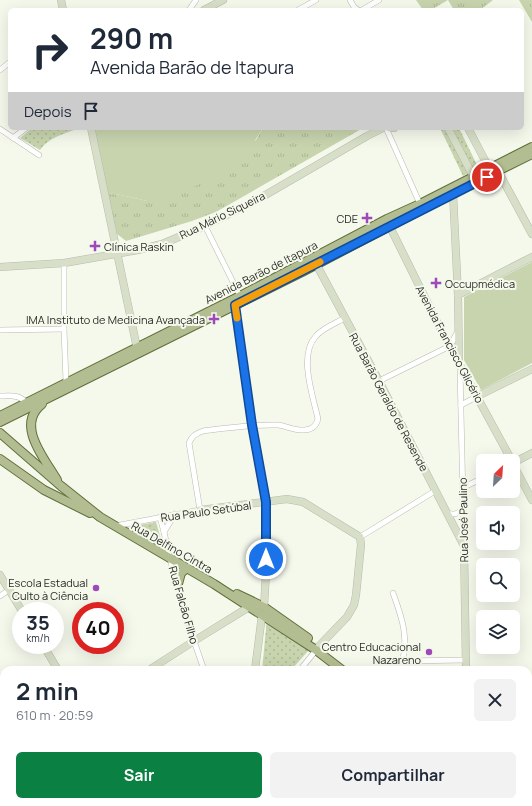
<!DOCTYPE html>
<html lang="pt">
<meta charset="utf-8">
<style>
:root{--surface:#fff;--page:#f2f2f3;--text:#1f2937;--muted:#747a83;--accent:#0b8043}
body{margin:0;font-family:Manrope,sans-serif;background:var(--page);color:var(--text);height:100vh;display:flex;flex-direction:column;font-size:15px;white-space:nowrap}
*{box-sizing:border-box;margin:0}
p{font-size:13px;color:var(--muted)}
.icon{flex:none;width:22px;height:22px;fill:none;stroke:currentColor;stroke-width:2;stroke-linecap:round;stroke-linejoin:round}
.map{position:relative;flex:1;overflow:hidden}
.drawer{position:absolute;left:0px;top:666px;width:532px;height:140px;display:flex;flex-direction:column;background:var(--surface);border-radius:12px 12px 0 0;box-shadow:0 4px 16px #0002}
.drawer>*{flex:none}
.guide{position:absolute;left:8px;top:8px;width:516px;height:122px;border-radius:6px;box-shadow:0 4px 16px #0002;background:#fff;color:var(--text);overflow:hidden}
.needle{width:26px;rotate:25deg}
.tools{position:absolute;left:476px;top:454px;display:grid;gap:8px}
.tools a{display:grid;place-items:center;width:44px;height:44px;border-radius:6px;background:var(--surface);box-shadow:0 4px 16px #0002;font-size:20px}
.speed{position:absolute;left:12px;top:602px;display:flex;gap:8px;font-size:20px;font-weight:700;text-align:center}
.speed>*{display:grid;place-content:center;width:52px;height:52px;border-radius:50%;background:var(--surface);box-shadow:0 4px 16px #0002;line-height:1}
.speed small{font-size:10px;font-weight:400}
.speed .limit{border:6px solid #d22;background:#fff;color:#111}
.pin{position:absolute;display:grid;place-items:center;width:34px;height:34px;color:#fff;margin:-17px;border:2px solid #fff;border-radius:50%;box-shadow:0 1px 4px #0007}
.me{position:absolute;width:44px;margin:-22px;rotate:0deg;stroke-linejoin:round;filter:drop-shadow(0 0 3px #0008)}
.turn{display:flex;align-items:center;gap:14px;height:84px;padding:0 16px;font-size:18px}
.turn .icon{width:52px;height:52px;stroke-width:2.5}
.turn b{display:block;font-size:28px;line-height:34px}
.then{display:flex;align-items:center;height:38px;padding:0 16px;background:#0003;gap:8px;font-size:15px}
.round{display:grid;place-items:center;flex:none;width:42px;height:42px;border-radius:6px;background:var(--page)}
.overview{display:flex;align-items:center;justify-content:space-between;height:68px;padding:0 16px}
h1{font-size:24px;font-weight:700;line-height:30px}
.cta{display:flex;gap:8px;margin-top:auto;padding:8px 16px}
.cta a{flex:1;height:46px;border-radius:6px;background:var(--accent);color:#fff;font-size:16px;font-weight:700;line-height:46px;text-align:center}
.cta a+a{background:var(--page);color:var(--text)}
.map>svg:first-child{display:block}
.grass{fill:url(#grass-tufts)}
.park{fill:url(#park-dots)}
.pitch{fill:#c8d4ae}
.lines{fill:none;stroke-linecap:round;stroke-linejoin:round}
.stream{stroke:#9cac78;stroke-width:2}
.street-casing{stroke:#b7bbae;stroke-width:6}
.secondary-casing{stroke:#b7bbae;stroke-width:8}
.primary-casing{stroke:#616f3b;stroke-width:10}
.street{stroke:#fff;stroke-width:5}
.secondary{stroke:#d8dfc8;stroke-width:7}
.primary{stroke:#b2be91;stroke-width:8}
.route-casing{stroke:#114b97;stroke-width:10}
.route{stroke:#1a73e8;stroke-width:7}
.slow{stroke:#f59e0b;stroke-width:7}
.poi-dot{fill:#9d4ab8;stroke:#f5f9ec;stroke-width:1.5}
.labels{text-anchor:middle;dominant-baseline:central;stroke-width:4;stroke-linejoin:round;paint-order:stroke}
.street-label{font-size:11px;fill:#2a2b26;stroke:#f5f9ec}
.poi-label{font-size:11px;fill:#2a2b26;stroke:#f5f9ec;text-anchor:end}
</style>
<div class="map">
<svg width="532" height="806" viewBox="0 0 532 806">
<defs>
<pattern id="grass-tufts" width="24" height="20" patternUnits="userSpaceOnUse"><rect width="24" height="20" fill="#c8d4ae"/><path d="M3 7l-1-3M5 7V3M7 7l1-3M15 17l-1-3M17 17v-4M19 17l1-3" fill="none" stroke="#acb696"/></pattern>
<pattern id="park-dots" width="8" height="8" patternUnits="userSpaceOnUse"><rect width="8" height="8" fill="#c8d4ae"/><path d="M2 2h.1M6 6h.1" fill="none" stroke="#acb696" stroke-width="1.8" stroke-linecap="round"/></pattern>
</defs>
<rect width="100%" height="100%" fill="#f5f9ec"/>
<g class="grass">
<polygon points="416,0 448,0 431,10 423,10"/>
<polygon points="448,0 493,0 480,10 454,10"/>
<polygon points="519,0 532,0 532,22"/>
<polygon points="263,128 363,128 216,212 192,221 126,241 117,234 106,193 121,195 147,201 256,140"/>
</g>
<g class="park">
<path d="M32 128H79C64 134 49 137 40 150L20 138Z"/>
<polygon points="440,128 459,128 478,167 463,176"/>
<polygon points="156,522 163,546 128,527"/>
<polygon points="267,619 310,649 291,670 262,670"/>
</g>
<g class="pitch">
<polygon points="93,128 263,128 250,148 222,173 161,203 147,201 121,195 106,193"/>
<polygon points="532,262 532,363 481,390 464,360 464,297"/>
</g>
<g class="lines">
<polyline class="stream" points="528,750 532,746"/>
<defs>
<g id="street">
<polyline points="350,0 354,7 358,10"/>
<polyline points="189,10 196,0"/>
<polyline points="298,10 316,0"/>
<polyline points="362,10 379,0"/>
<polyline points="0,70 10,62"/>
<polyline points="386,128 420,204"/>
<polyline points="0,129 39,155"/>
<polyline points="13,138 26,128"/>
<polyline points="205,226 240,296"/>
<polyline points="64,263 64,329 66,382"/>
<polyline points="0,330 64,329"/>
<polyline points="460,369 464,544"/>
<polyline points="379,381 450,346 458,331"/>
<path d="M0 396C9 396 20 394 26 403"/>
<polyline points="461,405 478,396"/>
<polyline points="462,488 483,478"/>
<path d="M447 513C454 515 458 514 463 509"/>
<polyline points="160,517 164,532 170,559 194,641 204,670"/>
<path d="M115 526 200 510 189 443C192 436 195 434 203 431 228 428 252 424 278 425 286 426 296 431 305 430 313 429 316 426 318 419 313 396 298 355 316 336 323 328 336 323 345 318"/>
<polyline points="164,532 175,514"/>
<polyline points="360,537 435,491"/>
<path d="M393 593C403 620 410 641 400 670"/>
<polyline points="0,596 9,590"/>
<polyline points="403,661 466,660"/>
<polyline points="300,670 317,649"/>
<polyline points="248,802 250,806"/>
<polyline points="295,802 297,806"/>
<polyline points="348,802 349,806"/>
</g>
<g id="secondary">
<polyline points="61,0 63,10"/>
<polyline points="204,10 223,0"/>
<polyline points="91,128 138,353"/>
<polyline points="390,128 394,128"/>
<polyline points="448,128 473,176"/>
<polyline points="468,128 489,168 498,171 532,234"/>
<polyline points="451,188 453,193 458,295 459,361"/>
<polyline points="390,227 445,338 512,461"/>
<polyline points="314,260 379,381 464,546 466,670"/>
<polyline points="0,267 64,263 138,250 162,244 205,226 255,201 367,136 383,128"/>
<polyline points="458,295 532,257"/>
<polyline points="235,305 252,425 266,502 266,573 264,607"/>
<polyline points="478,396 532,369"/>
<polyline points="513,463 532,453"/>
<polyline points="513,464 532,500"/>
<polyline points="200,510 287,499 303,502 360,537 361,545 356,595 354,605 347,617 319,646"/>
<polyline points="0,575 22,611"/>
<polyline points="43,645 58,670"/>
<polyline points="149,670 194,641 249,607"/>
<polyline points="255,670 262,615"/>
<polyline points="0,714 4,720"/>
<polyline points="0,785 4,785"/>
<polyline points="36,802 38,806"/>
<polyline points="58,802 61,806"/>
<polyline points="139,802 142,806"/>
<polyline points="431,802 437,806"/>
</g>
<g id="primary">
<path d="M42 404C15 425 45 459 57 480"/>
<polyline points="0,416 240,296 387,219 420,204 532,147"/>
<polyline points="0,422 304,271 453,193 532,154"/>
<polyline points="0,433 61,486 100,517 214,584 316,650 342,670"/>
<polyline points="0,459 44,490 90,513"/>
<polyline points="178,584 181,573 187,568"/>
<polyline points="237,594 264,607 308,638"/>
<polyline points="528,736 532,732"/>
<polyline points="528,771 532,767"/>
<polyline points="496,802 500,806"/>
<polyline points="465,806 467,802"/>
</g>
</defs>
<use href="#street" class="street-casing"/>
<use href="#secondary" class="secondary-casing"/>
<use href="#primary" class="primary-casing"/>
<use href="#street" class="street"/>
<use href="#secondary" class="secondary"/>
<use href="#primary" class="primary"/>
</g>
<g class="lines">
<defs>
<polyline id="route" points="266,559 266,502 252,425 235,305 487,177"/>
</defs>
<use href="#route" class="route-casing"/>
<use href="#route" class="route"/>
<polyline class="slow" points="237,318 235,305 320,262"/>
</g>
<g class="poi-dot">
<path d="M365 212h4v4h4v4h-4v4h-4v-4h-4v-4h4z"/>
<path d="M93 240h4v4h4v4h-4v4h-4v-4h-4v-4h4z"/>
<path d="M434 277h4v4h4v4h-4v4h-4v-4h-4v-4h4z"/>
<path d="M212 313h4v4h4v4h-4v4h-4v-4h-4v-4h4z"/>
<circle cx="96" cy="588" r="4"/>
<circle cx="429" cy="652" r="4"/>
</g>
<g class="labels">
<g class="street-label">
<text transform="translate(222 215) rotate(-26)">Rua Mário Siqueira</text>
<text transform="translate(261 272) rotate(-27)">Avenida Barão de Itapura</text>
<text transform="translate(450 344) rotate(62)">Avenida Francisco Glicério</text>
<text transform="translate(389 402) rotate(62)">Rua Barão Geraldo de Resende</text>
<text transform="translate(206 511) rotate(-8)">Rua Paulo Setúbal</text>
<text transform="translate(463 520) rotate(-91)">Rua José Paulino</text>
<text transform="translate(172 547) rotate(30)">Rua Delfino Cintra</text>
<text transform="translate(184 605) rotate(74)">Rua Falcão Filho</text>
</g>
<g class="poi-label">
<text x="358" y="218">CDE</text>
<text x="104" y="246" text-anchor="start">Clínica Raskin</text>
<text x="445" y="283" text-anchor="start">Occupmédica</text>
<text x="205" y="319">IMA Instituto de Medicina Avançada</text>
<text x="88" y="582">Escola Estadual<tspan x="88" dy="13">Culto à Ciência</tspan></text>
<text x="421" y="646">Centro Educacional<tspan x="421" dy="13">Nazareno</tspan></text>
</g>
</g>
</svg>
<div class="tools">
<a><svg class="needle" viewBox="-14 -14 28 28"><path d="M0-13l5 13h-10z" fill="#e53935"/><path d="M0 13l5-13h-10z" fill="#747a83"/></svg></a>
<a><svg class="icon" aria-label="sound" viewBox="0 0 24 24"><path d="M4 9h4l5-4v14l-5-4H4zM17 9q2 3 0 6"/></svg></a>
<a><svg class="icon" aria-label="search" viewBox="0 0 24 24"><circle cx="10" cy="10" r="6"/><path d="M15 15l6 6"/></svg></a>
<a><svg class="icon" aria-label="layers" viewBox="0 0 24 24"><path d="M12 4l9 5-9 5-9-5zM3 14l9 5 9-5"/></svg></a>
</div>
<div class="speed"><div>35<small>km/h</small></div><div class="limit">40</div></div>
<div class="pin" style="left:487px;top:177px;background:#d93025"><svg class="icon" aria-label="arrive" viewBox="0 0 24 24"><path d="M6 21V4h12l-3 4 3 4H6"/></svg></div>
<svg class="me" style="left:266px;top:559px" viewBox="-20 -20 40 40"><circle r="17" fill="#1a73e8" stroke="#fff" stroke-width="3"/><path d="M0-11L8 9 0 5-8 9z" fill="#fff"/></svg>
<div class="guide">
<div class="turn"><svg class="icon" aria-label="right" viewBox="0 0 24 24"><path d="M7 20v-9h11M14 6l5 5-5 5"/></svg><div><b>290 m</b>Avenida Barão de Itapura</div></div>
<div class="then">Depois<svg class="icon" aria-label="arrive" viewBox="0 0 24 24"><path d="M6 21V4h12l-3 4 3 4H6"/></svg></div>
</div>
<section class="drawer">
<div class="overview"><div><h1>2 min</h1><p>610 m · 20:59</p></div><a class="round"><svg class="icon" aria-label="close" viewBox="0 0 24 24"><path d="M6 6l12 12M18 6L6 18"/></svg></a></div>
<div class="cta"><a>Sair</a><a>Compartilhar</a></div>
</section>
</div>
